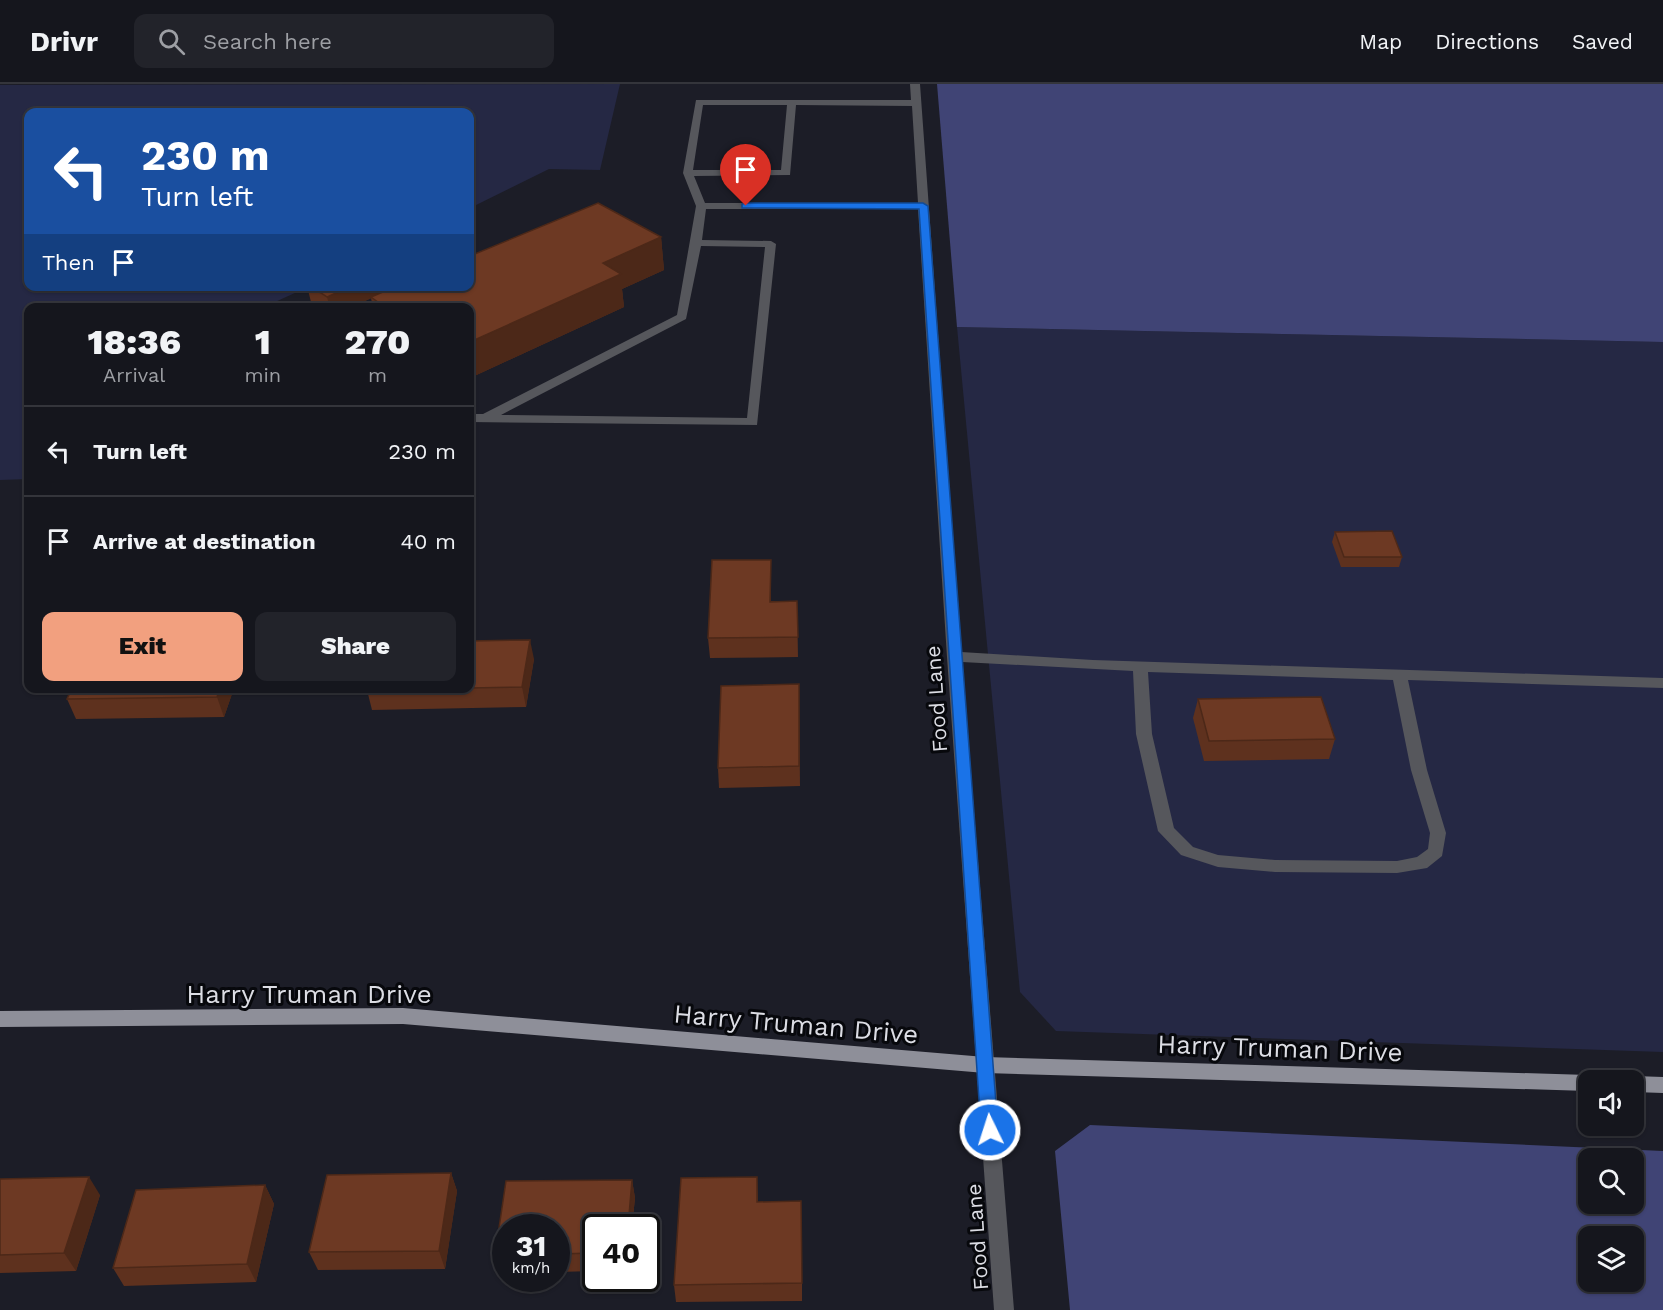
<!DOCTYPE html>
<style>
:root{--surface:#15161d;--page:#22232a;--text:#f1f3f6;--muted:#9d9fa4;--line:#34353b;--accent:#f2a07f}
body{margin:0;font-family:"Work Sans",sans-serif;background:var(--page);color:var(--text);height:100vh;display:flex;flex-direction:column;font-size:22px;white-space:nowrap}
*{box-sizing:border-box;margin:0}
p{font-size:20px;color:var(--muted)}
.icon{flex:none;width:33px;height:33px;fill:none;stroke:currentColor;stroke-width:2;stroke-linecap:round;stroke-linejoin:round}
.map{position:relative;flex:1;overflow:hidden}
.details{position:absolute;left:24px;top:219px;width:450px;height:390px;display:flex;flex-direction:column;background:var(--surface);border-radius:12px;box-shadow:0 2px 4px #0004,0 0 0 2px var(--line)}
.details>*{flex:none}
.guide{position:absolute;left:24px;top:24px;width:450px;height:183px;border-radius:12px;box-shadow:0 2px 4px #0004,0 0 0 2px var(--line);background:#1a4fa0;color:#fff;overflow:hidden}
.controls{position:absolute;left:1578px;top:986px;display:grid;gap:12px}
.controls a{display:grid;place-items:center;width:66px;height:66px;border-radius:12px;background:var(--surface);box-shadow:0 2px 4px #0004,0 0 0 2px var(--line);font-size:30px}
.speed{position:absolute;left:492px;top:1130px;display:flex;gap:12px;font-size:30px;font-weight:700;text-align:center}
.speed>*{display:grid;place-content:center;width:78px;height:78px;border-radius:50%;background:var(--surface);box-shadow:0 2px 4px #0004,0 0 0 2px var(--line);line-height:1}
.speed small{font-size:15px;font-weight:400}
.speed .limit{border:3px solid #111;border-radius:9px;background:#fff;color:#111}
.pin{position:absolute;display:grid;place-items:center;width:51px;height:51px;color:#fff;margin:-62px -26px;border-radius:50% 50% 50% 0;rotate:-45deg;box-shadow:0 0 6px #0007}
.pin .icon{rotate:45deg}
.me{position:absolute;width:66px;margin:-33px;rotate:356deg;stroke-linejoin:round;filter:drop-shadow(0 0 4px #0008)}
.turn{display:flex;align-items:center;gap:21px;height:126px;padding:0 18px;font-size:27px}
.turn .icon{width:78px;height:78px;stroke-width:2.5}
.turn b{display:block;font-size:42px;line-height:51px}
.then{display:flex;align-items:center;height:57px;padding:0 18px;background:#0003;gap:12px;font-size:22px}
.eta{display:flex;justify-content:space-evenly;align-items:center;height:102px;text-align:center}
.eta b{font-size:36px;font-weight:800;line-height:42px}
.action{display:flex;gap:12px;margin-top:auto;padding:12px 18px}
.action a{flex:1;height:69px;border-radius:12px;background:var(--accent);color:#111;font-size:24px;font-weight:800;line-height:69px;text-align:center}
.action a+a{background:var(--page);color:var(--text)}
ul{padding:0;list-style:none}
li{display:flex;align-items:center;gap:18px;height:90px;padding:0 18px;border-top:2px solid var(--line)}
li div{flex:1}
li b{display:block;font-size:22px}
li em{font-style:normal}
header{display:flex;align-items:center;gap:36px;box-sizing:border-box;height:84px;padding:0 30px;background:var(--surface);border-bottom:2px solid var(--line)}
header strong{font-size:28px}
nav{display:flex;gap:33px;margin-inline-start:auto;font-size:21px}
.search{width:420px;height:54px;background:var(--page);display:flex;align-items:center;gap:15px;box-sizing:border-box;padding:0 21px;border-radius:12px;color:var(--muted);font-size:22px}
.map>svg:first-child{display:block}
.green{fill:#252844}
.forest{fill:#404475;fill-rule:evenodd}
.lines{fill:none;stroke-linecap:round;stroke-linejoin:round}
.minor{fill:#56575c;fill-rule:evenodd}
.major{fill:#8e8f99;fill-rule:evenodd}
.wall{fill:#5e311e}
.shaded-wall{fill:#4c2818}
.building{fill:#6d3923;stroke:#4c2818;stroke-width:1.5}
.route{fill:#1a73e8;stroke:#114b97;stroke-width:1.5}
.labels{text-anchor:middle;dominant-baseline:central;stroke-width:6;stroke-linejoin:round;paint-order:stroke}
.street-label{font-size:21px;fill:#dcdde4;stroke:#07080c}
.near-street-label{font-size:26px;fill:#dcdde4;stroke:#07080c}
</style>
<header>
<strong>Drivr</strong>
<div class="search"><svg class="icon" aria-label="search" viewBox="0 0 24 24"><circle cx="10" cy="10" r="6"/><path d="M15 15l6 6"/></svg>Search here</div>
<nav><a>Map</a><a>Directions</a><a>Saved</a></nav>
</header>
<div class="map">
<svg width="1663" height="1226" viewBox="0 0 1663 1226">
<rect width="100%" height="100%" fill="#1c1d27"/>
<g class="green">
<polygon points="620,0 600,86 549,85 470,124 470,28 28,28 28,202 308,203 264,223 28,224 28,395 0,396 0,1"/>
<polygon points="957,243 1663,258 1663,968 1056,947 1020,908"/>
</g>
<g class="forest">
<polygon points="937,0 1663,0 1663,258 957,243"/>
<path d="M1090 1041 1663 1067V1226H1070L1055 1067ZM1588 1074H1634V1119H1588ZM1588 1152H1634V1197H1588Z"/>
</g>
<g class="lines">
<path class="minor" d="M910 0H920L961 568 1093 576 1663 594V604L1408 596 1427 686 1446 749 1442 772 1427 784 1397 789 1275 788 1218 783 1181 771 1158 747 1136 650 1133 587 962 578 1014 1226H994L947 573 918 125H706L702 156 771 157 776 160 757 341 470 338V330H483L677 231 696 122 683 89 696 16H911ZM703 21H787L781 86H693ZM796 21 912 22 918 119H705L694 92 790 91ZM701 162 765 163 747 334 501 331 686 235ZM1148 588 1393 596 1411 686 1430 749 1428 765 1417 773 1397 777 1275 776 1218 771 1193 763 1174 744 1152 650Z"/>
<g class="major">
<polygon points="403,924 985,973 1588,991 1596,996 1588,996 1588,1007 985,989 403,940 0,943 0,927"/>
<polygon points="1634,992 1663,993 1663,1009 1634,1008 1634,996 1627,996"/>
</g>
</g>
<g class="wall">
<polygon points="661,153 664,186 622,205 624,223 470,294 470,224 373,224 371,214 350,224 319,224 311,218 307,202 470,202"/>
<polygon points="1335,448 1402,473 1399,483 1341,483 1332,458"/>
<polygon points="771,495 771,517 797,517 798,573 710,574 708,554"/>
<polygon points="534,575 526,623 372,626 367,606"/>
<polygon points="799,600 800,702 719,704 718,684"/>
<polygon points="234,604 224,633 76,635 67,615"/>
<polygon points="1198,615 1335,655 1329,675 1204,677 1193,634"/>
<polygon points="451,1089 457,1107 445,1185 318,1186 309,1168"/>
<polygon points="757,1093 758,1118 802,1136 802,1217 676,1218 674,1201"/>
<polygon points="0,1095 100,1111 76,1187 0,1189"/>
<polygon points="632,1096 635,1114 632,1143 596,1143 596,1187 556,1188 556,1143 506,1143 506,1188 500,1188 495,1171 506,1097"/>
<polygon points="265,1101 274,1120 256,1198 124,1202 113,1184"/>
</g>
<g class="shaded-wall">
<polygon points="661,153 664,186 622,205 624,223 470,294 470,258 603,179"/>
<polygon points="352,202 398,202 350,224 330,224 327,213"/>
<polygon points="771,476 771,537 770,518"/>
<polygon points="530,556 534,575 526,623 522,603"/>
<polygon points="220,604 234,604 224,633 217,613"/>
<polygon points="451,1089 457,1107 445,1185 439,1167"/>
<polygon points="89,1093 100,1111 76,1187 64,1169"/>
<polygon points="632,1096 635,1114 632,1143 628,1143"/>
<polygon points="265,1101 274,1120 256,1198 247,1180"/>
</g>
<g class="building">
<polygon points="598,119 661,153 603,179 621,190 470,258 470,224 386,224 371,213 397,202 470,202 470,172"/>
<polygon points="310,202 352,202 327,213"/>
<polygon points="1392,447 1402,473 1344,473 1335,448"/>
<polygon points="712,476 771,476 770,518 797,517 798,553 708,554"/>
<polygon points="530,556 522,603 470,604 470,557"/>
<polygon points="799,600 799,682 718,684 721,602"/>
<polygon points="72,604 220,604 217,613 67,615"/>
<polygon points="367,604 469,604 367,606"/>
<polygon points="1321,613 1335,655 1209,657 1198,615"/>
<polygon points="451,1089 439,1167 309,1168 327,1091"/>
<polygon points="89,1093 64,1169 0,1171 0,1095"/>
<polygon points="757,1093 757,1118 801,1117 802,1199 674,1201 681,1094"/>
<polygon points="632,1096 628,1143 596,1143 596,1169 556,1170 556,1143 506,1143 506,1170 495,1171 506,1097"/>
<polygon points="265,1101 247,1180 113,1184 136,1106"/>
</g>
<polygon class="route" points="746,119 923,119 928,122 998,1046 996,1051 990,1053 983,1051 981,1046 919,125 742,124 742,120"/>
<g class="labels">
<g class="street-label">
<text transform="translate(936 615) rotate(-94)">Food Lane</text>
<text transform="translate(977 1153) rotate(-94)">Food Lane</text>
</g>
<g class="near-street-label">
<text x="309" y="910">Harry Truman Drive</text>
<text transform="translate(796 940) rotate(5)">Harry Truman Drive</text>
<text transform="translate(1280 964) rotate(2)">Harry Truman Drive</text>
</g>
</g>
</svg>
<div class="controls">
<a><svg class="icon" aria-label="sound" viewBox="0 0 24 24"><path d="M4 9h4l5-4v14l-5-4H4zM17 9q2 3 0 6"/></svg></a>
<a><svg class="icon" aria-label="search" viewBox="0 0 24 24"><circle cx="10" cy="10" r="6"/><path d="M15 15l6 6"/></svg></a>
<a><svg class="icon" aria-label="layers" viewBox="0 0 24 24"><path d="M12 4l9 5-9 5-9-5zM3 14l9 5 9-5"/></svg></a>
</div>
<div class="speed"><div>31<small>km/h</small></div><div class="limit">40</div></div>
<div class="pin" style="left:746px;top:122px;background:#d93025"><svg class="icon" aria-label="arrive" viewBox="0 0 24 24"><path d="M6 21V4h12l-3 4 3 4H6"/></svg></div>
<svg class="me" style="left:990px;top:1046px" viewBox="-20 -20 40 40"><circle r="17" fill="#1a73e8" stroke="#fff" stroke-width="3"/><path d="M0-11L8 9 0 5-8 9z" fill="#fff"/></svg>
<div class="guide">
<div class="turn"><svg class="icon" aria-label="left" viewBox="0 0 24 24"><path d="M17 20v-9H6M10 6l-5 5 5 5"/></svg><div><b>230 m</b>Turn left</div></div>
<div class="then">Then<svg class="icon" aria-label="arrive" viewBox="0 0 24 24"><path d="M6 21V4h12l-3 4 3 4H6"/></svg></div>
</div>
<section class="details">
<div class="eta">
<div><b>18:36</b><p>Arrival</p></div>
<div><b>1</b><p>min</p></div>
<div><b>270</b><p>m</p></div>
</div>
<ul>
<li><svg class="icon" aria-label="left" viewBox="0 0 24 24"><path d="M17 20v-9H6M10 6l-5 5 5 5"/></svg><div><b>Turn left</b></div><em>230 m</em></li>
<li><svg class="icon" aria-label="arrive" viewBox="0 0 24 24"><path d="M6 21V4h12l-3 4 3 4H6"/></svg><div><b>Arrive at destination</b></div><em>40 m</em></li>
</ul>
<div class="action"><a>Exit</a><a>Share</a></div>
</section>
</div>
